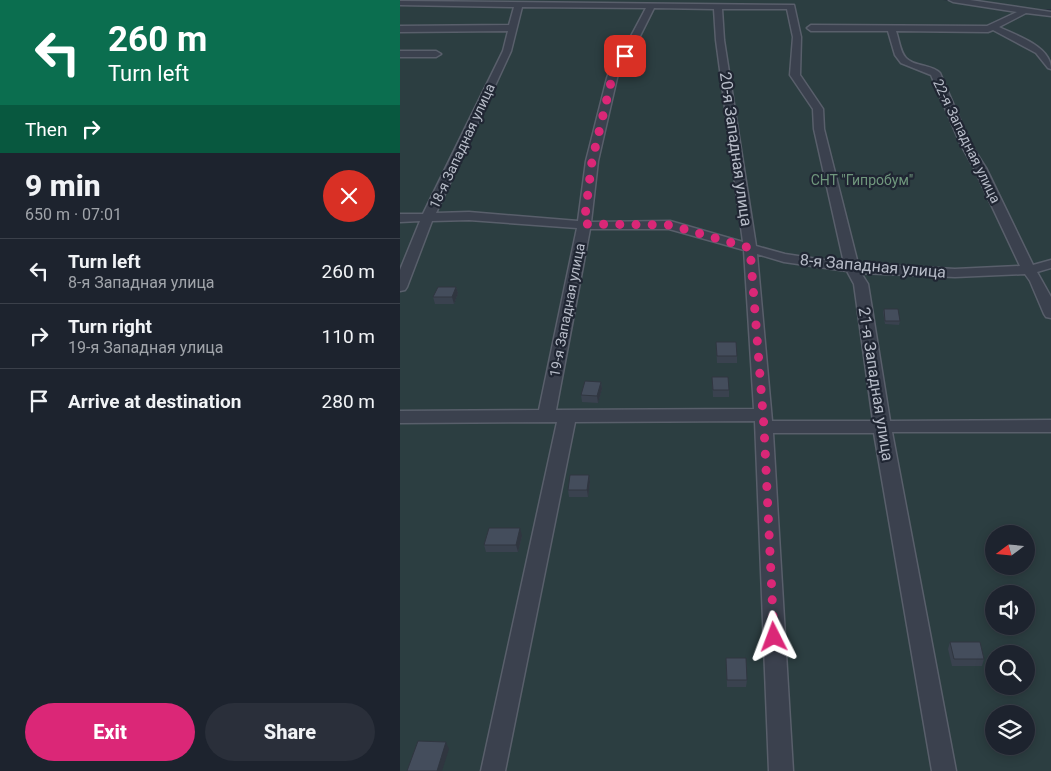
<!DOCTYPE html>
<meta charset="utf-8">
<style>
:root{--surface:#1d232e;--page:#2a2f3a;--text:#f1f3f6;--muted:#a0a4aa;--line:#3b404a;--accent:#db2777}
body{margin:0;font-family:Roboto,sans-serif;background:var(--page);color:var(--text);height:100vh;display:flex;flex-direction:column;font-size:19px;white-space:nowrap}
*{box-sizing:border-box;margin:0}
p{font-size:16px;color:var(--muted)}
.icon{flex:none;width:28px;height:28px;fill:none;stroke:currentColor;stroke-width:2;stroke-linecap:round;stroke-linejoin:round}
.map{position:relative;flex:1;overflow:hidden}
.details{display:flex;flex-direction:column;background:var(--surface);width:400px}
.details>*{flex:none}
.top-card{background:#0b6e4f;color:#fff;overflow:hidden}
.needle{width:32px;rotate:254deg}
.buttons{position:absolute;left:585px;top:525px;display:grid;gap:10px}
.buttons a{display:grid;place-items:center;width:50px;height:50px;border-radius:50%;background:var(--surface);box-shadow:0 2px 12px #0003,0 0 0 1px var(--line);font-size:25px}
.pin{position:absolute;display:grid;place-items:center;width:42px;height:42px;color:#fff;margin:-21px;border-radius:10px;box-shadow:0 2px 8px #0006}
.me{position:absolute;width:55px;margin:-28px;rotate:357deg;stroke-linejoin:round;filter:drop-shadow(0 0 4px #0008)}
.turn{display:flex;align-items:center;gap:18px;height:105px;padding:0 25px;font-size:22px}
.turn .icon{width:65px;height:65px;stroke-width:2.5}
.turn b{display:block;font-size:35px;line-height:42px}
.then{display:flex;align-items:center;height:48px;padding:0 25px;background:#0003;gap:10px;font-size:19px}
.round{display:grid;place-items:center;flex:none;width:52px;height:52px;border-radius:26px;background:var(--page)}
.summary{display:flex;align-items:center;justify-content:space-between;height:85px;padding:0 25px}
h1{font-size:30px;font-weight:800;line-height:38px}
.action{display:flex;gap:10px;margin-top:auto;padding:10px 25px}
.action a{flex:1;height:58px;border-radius:30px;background:var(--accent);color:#fff;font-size:20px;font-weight:800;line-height:58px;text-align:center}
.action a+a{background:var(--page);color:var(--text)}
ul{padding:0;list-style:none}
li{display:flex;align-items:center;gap:15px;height:65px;padding:0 25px;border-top:1px solid var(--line)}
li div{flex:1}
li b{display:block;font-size:19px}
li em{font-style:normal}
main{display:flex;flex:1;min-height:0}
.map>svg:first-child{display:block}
.green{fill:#2c3e41;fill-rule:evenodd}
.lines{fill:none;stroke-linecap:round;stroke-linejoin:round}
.minor-casing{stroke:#595f6b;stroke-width:3}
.minor{fill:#3b414e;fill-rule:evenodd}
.wall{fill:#3a424f}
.shaded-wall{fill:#303640}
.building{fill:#444d5c;stroke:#303640}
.route{stroke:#db2777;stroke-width:9;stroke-dasharray:0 16.2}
.labels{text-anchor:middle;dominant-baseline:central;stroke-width:4.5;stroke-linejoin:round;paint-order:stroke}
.far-street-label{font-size:14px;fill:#b7bcc8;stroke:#202633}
.far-park-label{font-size:14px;fill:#70977d;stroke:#202633}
.street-label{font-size:16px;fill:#b7bcc8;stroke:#202633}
</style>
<main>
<section class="details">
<div class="top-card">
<div class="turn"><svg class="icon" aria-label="left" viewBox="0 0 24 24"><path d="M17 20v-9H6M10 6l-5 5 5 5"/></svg><div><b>260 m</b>Turn left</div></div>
<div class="then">Then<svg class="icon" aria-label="right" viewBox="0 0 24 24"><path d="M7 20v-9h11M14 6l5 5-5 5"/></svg></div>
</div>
<div class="summary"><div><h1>9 min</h1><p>650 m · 07:01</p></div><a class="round" style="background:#d93025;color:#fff"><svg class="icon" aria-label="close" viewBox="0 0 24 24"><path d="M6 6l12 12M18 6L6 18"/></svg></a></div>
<ul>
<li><svg class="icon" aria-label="left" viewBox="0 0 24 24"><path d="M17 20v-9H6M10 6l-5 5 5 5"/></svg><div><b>Turn left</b><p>8-я Западная улица</p></div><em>260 m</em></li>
<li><svg class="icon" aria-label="right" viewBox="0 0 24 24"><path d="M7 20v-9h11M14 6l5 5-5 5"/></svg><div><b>Turn right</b><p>19-я Западная улица</p></div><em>110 m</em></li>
<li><svg class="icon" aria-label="arrive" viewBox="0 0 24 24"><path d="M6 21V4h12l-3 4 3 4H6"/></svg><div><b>Arrive at destination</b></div><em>280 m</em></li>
</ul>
<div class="action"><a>Exit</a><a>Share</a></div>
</section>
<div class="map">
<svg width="651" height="771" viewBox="0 0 651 771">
<rect width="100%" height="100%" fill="#272f3d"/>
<g class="green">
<path d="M0 0H543L651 15V771H0ZM594 534H626V566H594ZM594 594H626V626H594ZM594 654H626V686H594ZM594 714H626V746H594Z"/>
<polygon points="561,0 651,0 651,9 637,10"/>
</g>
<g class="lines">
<defs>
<g id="minor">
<path d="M549 0H570L651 12V16L626 13 599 27C617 36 651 46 651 69L648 68 636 53 593 30 588 32 496 31C499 39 500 52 506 58 515 67 531 64 540 73L570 143 586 168 633 265 651 260V268L637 272 651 297V318L646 317 644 314 630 281 625 274 555 277 461 273 468 284 490 421 651 420V432H492L556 771H532L474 433H373L393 771H369L355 421 175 422 105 771H81L157 422 0 423V411L139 410 177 228 69 220 32 221 7 287 5 290 0 291V270L20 221 0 222V214H23L103 51 108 31 0 32V26L109 25 114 7 0 5V1L394 5 401 37 400 75 423 109 424 129 458 264 555 269 620 266 574 168 560 143 531 75 501 63 495 55 488 31H411L407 28 411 25 587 26 617 12 553 2ZM122 7 246 8 221 55 211 67 207 78 186 161 178 221 69 212 36 213 111 51ZM254 8 314 9 316 40 343 242 270 221 191 222 198 161 217 78 220 68 230 56ZM322 9H387L393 37 390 75 413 109 414 129 444 263 385 254 356 246 324 40ZM190 229H269L344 250 354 409 156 410ZM357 254 384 262 447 271 454 284 473 421H372Z"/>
<polygon points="0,51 36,51 41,54 36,57 0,57"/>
</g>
</defs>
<use href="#minor" class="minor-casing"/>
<use href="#minor" class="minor"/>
</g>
<g class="wall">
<polygon points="56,287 58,293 54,304 35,304 33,297"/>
<polygon points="484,309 500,321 499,325 485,324 483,312"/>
<polygon points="316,342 337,356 337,363 317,363"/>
<polygon points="312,377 329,390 329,397 313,397"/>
<polygon points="201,382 202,389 198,403 182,402 181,395"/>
<polygon points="189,475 190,482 188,497 169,497 168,490"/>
<polygon points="122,536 118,552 86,552 84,545"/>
<polygon points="550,642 584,659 582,666 552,666 548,649"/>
<polygon points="326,658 347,680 346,687 327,687"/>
</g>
<g class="shaded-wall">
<polygon points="56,287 58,293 54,304 52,297"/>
<polygon points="201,382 202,389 198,403 197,396"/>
<polygon points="189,475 190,482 188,497 187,490"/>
<polygon points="120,528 122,536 118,552 116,545"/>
<polygon points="46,742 49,749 42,771 37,771"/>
</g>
<g class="building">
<polygon points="38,287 56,287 52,297 33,297"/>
<polygon points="484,309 498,309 500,321 485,321"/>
<polygon points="316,342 336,342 337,356 317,356"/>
<polygon points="312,377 328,377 329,390 313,390"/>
<polygon points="185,381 201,382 197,396 181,395"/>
<polygon points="170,475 189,475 187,490 168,490"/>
<polygon points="89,528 120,528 116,545 84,545"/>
<polygon points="550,642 580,642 584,659 554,659"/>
<polygon points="326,658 346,658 347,680 327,680"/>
<polygon points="18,741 46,742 37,771 7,771"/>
</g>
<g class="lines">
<polyline class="route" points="225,56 216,67 212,78 192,161 184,224 270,225 350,248 364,427 374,637"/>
</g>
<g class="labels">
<g class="far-street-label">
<text transform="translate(567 141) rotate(64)">22-я Западная улица</text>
<text transform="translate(62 146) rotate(-65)">18-я Западная улица</text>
<text transform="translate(167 310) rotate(-79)">19-я Западная улица</text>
</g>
<g class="far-park-label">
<text x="462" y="180">СНТ "Гипробум"</text>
</g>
<g class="street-label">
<text transform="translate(336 149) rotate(82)">20-я Западная улица</text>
<text transform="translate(473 266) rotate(5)">8-я Западная улица</text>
<text transform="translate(476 384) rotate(81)">21-я Западная улица</text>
</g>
</g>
</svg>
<div class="buttons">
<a><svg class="needle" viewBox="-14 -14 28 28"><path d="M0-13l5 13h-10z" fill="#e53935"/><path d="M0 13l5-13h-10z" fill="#a0a4aa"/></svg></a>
<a><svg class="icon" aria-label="sound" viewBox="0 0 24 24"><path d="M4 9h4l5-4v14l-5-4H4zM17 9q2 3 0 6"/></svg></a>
<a><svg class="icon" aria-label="search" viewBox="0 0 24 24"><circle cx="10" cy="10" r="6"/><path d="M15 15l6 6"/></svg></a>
<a><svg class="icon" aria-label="layers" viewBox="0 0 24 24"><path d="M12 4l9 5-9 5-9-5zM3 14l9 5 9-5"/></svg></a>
</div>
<div class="pin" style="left:225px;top:56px;background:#d93025"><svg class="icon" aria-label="arrive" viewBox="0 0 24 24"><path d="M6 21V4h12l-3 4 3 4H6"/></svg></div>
<svg class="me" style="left:374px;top:637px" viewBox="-20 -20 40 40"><path d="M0-17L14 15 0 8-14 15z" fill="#db2777" stroke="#fff" stroke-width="4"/></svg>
</div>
</main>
